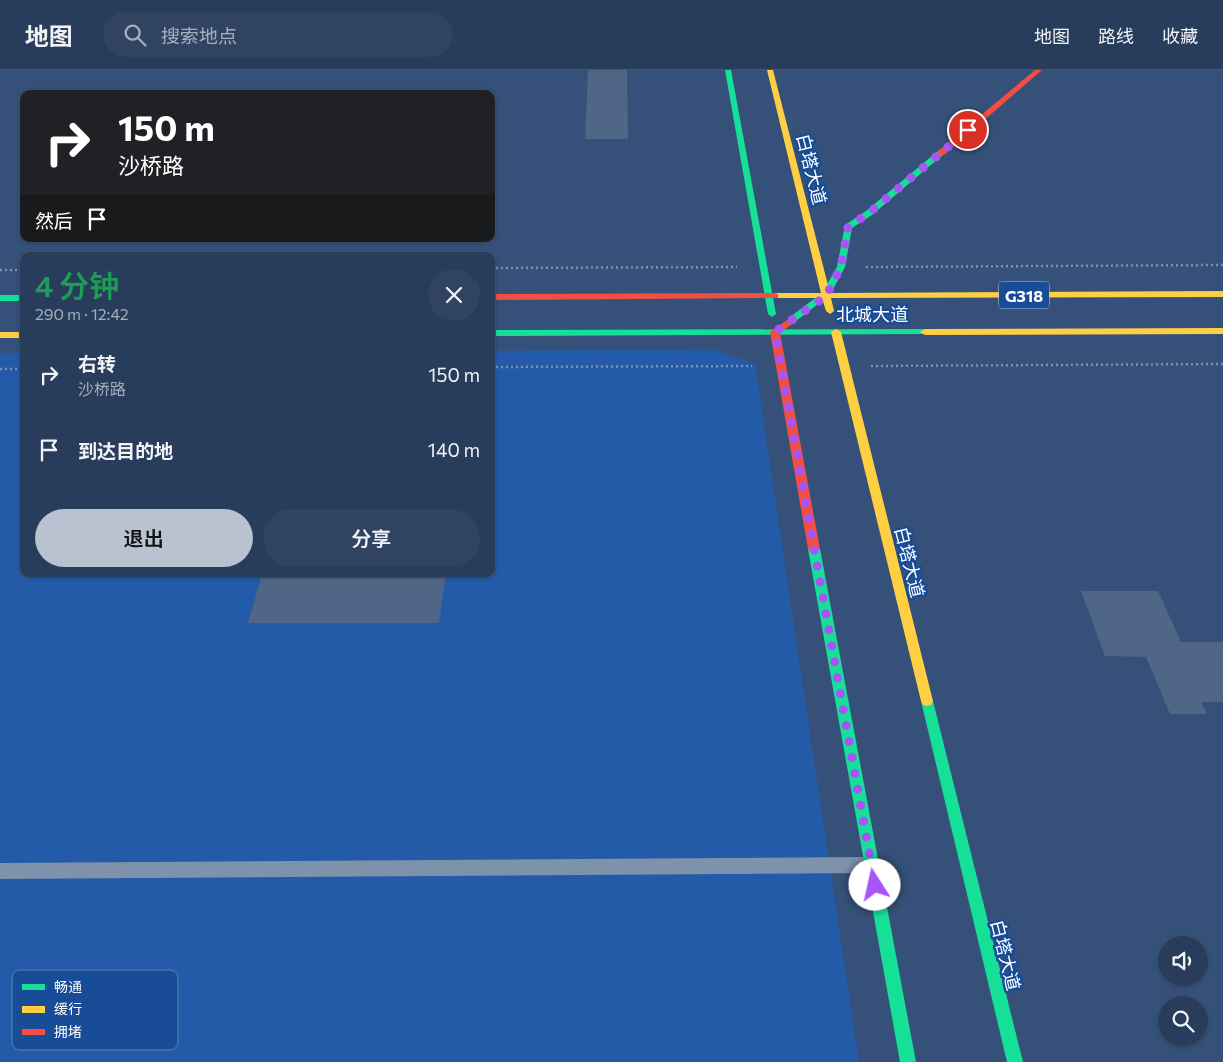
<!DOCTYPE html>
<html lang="zh">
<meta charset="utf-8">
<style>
:root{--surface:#283d5b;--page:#304461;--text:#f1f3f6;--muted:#a5aebb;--line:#445671;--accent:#b8c2d0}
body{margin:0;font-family:Commissioner,"Noto Sans SC",sans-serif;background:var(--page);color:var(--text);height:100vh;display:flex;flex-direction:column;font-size:19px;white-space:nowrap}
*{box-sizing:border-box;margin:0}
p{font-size:16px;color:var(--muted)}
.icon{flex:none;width:28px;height:28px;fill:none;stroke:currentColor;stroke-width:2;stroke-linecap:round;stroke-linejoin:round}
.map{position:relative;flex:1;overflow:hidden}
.details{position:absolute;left:20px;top:182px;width:475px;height:325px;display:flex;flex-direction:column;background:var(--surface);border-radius:10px;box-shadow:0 1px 4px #0004,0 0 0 1px var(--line)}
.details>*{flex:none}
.guide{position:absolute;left:20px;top:20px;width:475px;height:152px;border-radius:10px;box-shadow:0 1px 4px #0004,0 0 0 1px var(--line);background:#202124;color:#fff;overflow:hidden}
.controls{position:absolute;left:1158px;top:866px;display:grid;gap:10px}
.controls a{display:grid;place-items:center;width:50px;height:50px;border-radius:50%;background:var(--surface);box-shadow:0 1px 4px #0004,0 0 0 1px var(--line);font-size:25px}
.pin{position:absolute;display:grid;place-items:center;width:42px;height:42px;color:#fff;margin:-21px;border:2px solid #fff;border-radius:50%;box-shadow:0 1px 5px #0007}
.me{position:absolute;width:55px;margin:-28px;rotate:350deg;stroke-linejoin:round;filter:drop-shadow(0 0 4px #0008)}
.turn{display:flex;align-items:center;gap:18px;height:105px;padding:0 15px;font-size:22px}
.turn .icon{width:65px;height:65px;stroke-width:2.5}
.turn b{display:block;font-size:35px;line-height:42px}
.then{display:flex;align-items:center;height:48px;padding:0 15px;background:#0003;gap:10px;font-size:19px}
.round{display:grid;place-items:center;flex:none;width:52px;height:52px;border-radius:26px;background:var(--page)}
.overview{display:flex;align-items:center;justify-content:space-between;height:85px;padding:0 15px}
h1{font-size:30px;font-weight:600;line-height:38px;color:#1e9e55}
.primary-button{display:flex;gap:10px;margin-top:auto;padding:10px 15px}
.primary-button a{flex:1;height:58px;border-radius:30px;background:var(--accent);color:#111;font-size:20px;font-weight:600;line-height:58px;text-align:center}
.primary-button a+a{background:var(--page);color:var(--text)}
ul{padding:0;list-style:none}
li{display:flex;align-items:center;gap:15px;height:75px;padding:0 15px}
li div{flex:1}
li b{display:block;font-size:19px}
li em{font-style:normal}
header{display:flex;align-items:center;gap:30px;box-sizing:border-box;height:70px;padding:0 25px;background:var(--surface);border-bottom:1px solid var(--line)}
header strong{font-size:24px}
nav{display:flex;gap:28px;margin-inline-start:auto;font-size:18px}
.search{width:350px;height:45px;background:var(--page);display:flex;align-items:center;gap:12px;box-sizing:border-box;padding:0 18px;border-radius:28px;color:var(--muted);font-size:19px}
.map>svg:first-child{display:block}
.green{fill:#235ba8}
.building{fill:#4f6686}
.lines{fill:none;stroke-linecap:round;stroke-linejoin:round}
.path{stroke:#7e92ab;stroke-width:2.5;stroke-dasharray:2 3;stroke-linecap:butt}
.lane{fill:#7e92ab;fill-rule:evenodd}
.fast{fill:#16e098;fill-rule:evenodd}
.slow{fill:#ffcf43;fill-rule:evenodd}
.jam{fill:#f24e42;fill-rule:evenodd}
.route{stroke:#a855f7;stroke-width:9;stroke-dasharray:0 16.2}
.labels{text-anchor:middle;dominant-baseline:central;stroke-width:5;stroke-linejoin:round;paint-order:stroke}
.shield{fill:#184c96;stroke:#bac9e0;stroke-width:1}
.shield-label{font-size:16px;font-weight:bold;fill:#fff}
.street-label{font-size:18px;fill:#fff;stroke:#184c96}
.key{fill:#184c96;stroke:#5d82b6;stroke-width:1}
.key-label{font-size:14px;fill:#fff}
</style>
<header>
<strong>地图</strong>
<div class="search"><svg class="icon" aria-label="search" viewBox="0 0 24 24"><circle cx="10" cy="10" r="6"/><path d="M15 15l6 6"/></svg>搜索地点</div>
<nav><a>地图</a><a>路线</a><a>收藏</a></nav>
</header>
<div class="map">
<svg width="1223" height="992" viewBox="0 0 1223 992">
<rect width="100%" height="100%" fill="#355179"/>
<polygon class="green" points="713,279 755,294 859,992 0,992 0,283 24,283 24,504 491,504 491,281"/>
<g class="building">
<polygon points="588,0 627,0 628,69 585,69"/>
<polygon points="262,504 446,504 439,553 248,553"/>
<polygon points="1081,521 1158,521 1181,572 1223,572 1223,632 1201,632 1207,644 1170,644 1146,587 1105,586"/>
</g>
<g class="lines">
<g class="path">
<polyline points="866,197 1223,195"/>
<polyline points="491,198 737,197"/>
<polyline points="0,200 24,200"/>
<polyline points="871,296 1223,294"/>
<polyline points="491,297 752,296"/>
<polyline points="0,299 24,299"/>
</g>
<polygon class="lane" points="872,787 878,789 881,795 878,801 872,803 0,809 0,793"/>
<g class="fast">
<polygon points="725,0 731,0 776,244 772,247 768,244"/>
<polygon points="938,81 945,83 872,145 852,158 845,197 830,225 796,251 790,251 790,247 822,223 837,197 845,155 866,141"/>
<rect x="0" y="225" width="24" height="6"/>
<polygon points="925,259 928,260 928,264 491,266 491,260"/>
<polygon points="814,475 820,479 916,992 900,992 808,479"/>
<polygon points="927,626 931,627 933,631 1023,992 1007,992 921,631 923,627"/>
</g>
<g class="slow">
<polygon points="767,0 773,0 830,223 1223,221 1223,227 831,228 834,241 830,244 826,241 822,228 772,228 772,224 775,223 821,223"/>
<polygon points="1223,258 1223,264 925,265 920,262 925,259"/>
<polygon points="836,259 841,262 933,631 931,635 927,636 923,635 921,631 831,262"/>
<rect x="0" y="262" width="24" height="6"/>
</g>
<g class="jam">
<polygon points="1035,0 1042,0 944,85 938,85 938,81"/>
<polygon points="775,223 778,224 778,228 491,230 491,224"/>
<polygon points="793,246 797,249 796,251 780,263 820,479 814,483 808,479 770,262"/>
</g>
</g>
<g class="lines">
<polyline class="route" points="875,815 775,262 826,226 841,197 848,157 869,143 968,60"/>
</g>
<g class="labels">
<rect class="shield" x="999" y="211.5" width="50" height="27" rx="4"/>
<g class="shield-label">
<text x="1024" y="225">G318</text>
</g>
<g class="street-label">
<text transform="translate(812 99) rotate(76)">白塔大道</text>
<text x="872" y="244">北城大道</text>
<text transform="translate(910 492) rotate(76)">白塔大道</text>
<text transform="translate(1006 885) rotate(76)">白塔大道</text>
</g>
</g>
<rect x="12" y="900" width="166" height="80" rx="8" class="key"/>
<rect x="22" y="914" width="23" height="6" fill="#16e098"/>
<rect x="22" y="936" width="23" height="7" fill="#ffcf43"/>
<rect x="22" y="959" width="23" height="6" fill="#f24e42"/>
<g class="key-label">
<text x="54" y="922">畅通</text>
<text x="54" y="944">缓行</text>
<text x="54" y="967">拥堵</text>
</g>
</svg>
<div class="controls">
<a><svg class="icon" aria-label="sound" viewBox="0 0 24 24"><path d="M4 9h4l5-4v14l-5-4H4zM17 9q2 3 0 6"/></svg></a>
<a><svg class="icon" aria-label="search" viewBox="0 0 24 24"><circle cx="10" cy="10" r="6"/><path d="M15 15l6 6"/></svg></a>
</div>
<div class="pin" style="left:968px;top:60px;background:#d93025"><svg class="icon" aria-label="arrive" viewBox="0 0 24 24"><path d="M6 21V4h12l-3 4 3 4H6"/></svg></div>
<svg class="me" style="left:875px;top:815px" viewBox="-20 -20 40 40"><circle r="19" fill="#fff"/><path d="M0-13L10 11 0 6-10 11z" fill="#a855f7"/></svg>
<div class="guide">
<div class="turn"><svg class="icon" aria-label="right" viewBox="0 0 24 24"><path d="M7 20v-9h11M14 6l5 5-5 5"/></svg><div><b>150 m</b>沙桥路</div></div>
<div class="then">然后<svg class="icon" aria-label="arrive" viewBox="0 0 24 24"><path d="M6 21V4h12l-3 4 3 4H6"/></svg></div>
</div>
<section class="details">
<div class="overview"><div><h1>4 分钟</h1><p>290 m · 12:42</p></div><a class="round"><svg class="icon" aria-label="close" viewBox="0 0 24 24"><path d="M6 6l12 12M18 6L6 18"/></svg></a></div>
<ul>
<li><svg class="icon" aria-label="right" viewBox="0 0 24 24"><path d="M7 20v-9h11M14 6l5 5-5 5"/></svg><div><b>右转</b><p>沙桥路</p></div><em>150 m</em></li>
<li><svg class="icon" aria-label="arrive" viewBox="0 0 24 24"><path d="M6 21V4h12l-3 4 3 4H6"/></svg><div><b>到达目的地</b></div><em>140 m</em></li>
</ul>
<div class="primary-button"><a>退出</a><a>分享</a></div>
</section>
</div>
